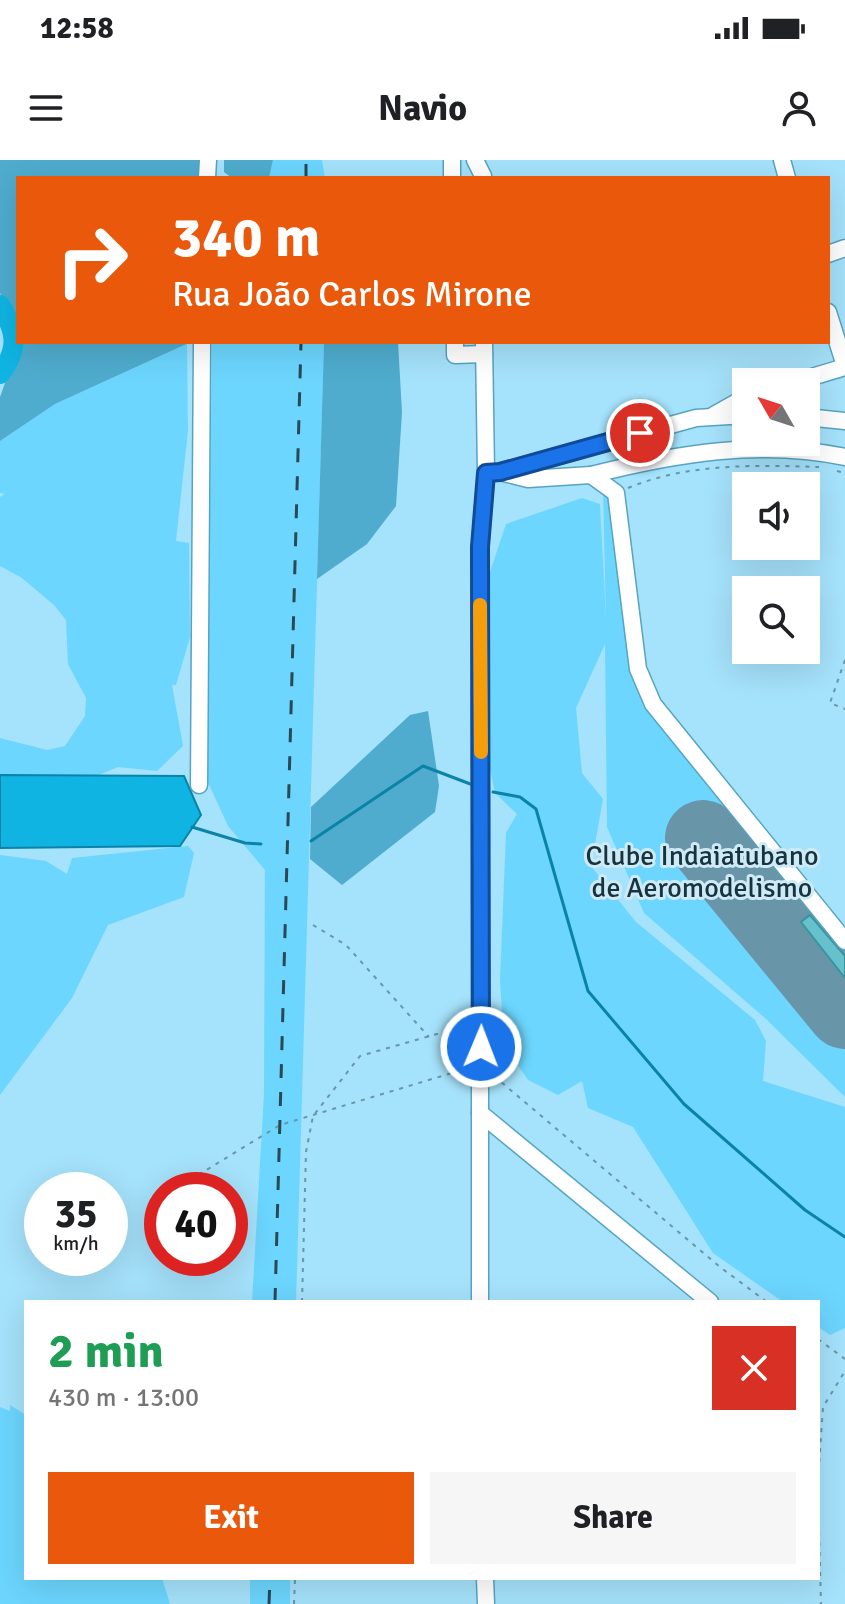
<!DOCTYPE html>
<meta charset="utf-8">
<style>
:root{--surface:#fff;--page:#f6f6f6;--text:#202124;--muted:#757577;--accent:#ea580c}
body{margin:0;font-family:Signika,sans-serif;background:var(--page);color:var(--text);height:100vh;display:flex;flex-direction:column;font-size:30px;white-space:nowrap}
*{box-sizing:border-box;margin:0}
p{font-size:26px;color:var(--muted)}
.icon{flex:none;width:44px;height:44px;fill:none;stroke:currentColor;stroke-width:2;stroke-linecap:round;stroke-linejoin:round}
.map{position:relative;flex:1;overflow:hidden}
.side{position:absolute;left:24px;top:1140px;width:796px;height:280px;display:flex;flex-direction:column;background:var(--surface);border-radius:0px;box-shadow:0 8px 32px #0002}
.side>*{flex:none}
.guide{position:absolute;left:16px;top:16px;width:814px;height:168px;border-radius:0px;box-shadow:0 8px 32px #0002;background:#ea580c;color:#fff;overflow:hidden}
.needle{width:52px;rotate:309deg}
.buttons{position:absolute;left:732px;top:208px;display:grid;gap:16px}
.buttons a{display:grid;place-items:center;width:88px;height:88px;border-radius:0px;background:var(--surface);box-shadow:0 8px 32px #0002;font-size:40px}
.speed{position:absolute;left:24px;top:1012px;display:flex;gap:16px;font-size:40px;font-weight:700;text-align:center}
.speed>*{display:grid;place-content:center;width:104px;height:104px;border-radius:50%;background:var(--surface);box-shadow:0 8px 32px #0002;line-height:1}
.speed small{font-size:20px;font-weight:400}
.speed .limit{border:12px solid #d22;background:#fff;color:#111}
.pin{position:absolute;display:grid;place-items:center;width:68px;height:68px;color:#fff;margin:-34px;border:4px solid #fff;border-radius:50%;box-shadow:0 2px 8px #0007}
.me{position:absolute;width:88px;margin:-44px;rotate:1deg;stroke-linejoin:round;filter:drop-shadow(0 0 6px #0008)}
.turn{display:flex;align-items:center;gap:28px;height:168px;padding:0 24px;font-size:36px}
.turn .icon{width:104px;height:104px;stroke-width:2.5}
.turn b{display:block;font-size:56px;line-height:68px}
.round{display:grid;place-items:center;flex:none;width:84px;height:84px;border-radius:0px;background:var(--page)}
.head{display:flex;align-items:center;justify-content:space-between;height:136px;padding:0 24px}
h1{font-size:48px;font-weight:700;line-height:60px;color:#1e9e55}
.primary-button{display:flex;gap:16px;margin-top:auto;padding:16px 24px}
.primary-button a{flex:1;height:92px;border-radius:0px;background:var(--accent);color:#fff;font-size:32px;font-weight:700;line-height:92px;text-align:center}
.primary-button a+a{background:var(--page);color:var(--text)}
.status{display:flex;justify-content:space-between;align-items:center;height:56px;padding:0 40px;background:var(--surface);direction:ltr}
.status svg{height:22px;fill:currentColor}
header{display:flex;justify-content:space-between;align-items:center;height:104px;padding:0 24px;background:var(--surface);font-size:36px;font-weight:700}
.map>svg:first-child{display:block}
.green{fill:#6cd6fe}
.forest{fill:#4facce}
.water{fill:#10b4e3;stroke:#0b83a7;stroke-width:2}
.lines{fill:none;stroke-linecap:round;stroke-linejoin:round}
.stream{stroke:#0b83a7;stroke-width:3}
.river{stroke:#10b4e3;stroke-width:20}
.runway{stroke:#6895a8;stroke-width:76}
.building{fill:#67c1cc;stroke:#37959f;stroke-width:2}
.minor-casing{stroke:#57a4c2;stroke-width:19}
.path{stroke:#6996a9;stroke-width:2;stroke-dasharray:4 6;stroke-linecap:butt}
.minor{stroke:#fff;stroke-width:16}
.rail{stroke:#2b4856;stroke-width:3;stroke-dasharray:14 14;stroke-linecap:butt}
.route-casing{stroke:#114b97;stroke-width:20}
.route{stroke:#1a73e8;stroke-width:14}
.slow{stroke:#f59e0b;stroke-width:14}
.labels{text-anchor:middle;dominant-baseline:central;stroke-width:6;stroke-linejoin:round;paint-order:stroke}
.park-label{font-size:28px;fill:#16333e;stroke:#cdeaf6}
</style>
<div class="status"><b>12:58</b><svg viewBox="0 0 49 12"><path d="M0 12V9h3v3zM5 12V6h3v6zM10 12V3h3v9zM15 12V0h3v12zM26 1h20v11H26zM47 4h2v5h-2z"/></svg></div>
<header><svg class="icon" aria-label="menu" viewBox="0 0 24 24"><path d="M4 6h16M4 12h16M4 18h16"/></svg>Navio<svg class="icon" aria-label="person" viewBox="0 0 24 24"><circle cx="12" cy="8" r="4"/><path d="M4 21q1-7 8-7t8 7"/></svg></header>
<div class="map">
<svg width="845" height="1444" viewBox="0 0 845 1444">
<rect width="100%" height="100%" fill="#a5e2fb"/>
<g class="green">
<polygon points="273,0 322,0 325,18 269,18"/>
<polygon points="212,182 324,182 296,1142 252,1142 264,934 265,710 228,666 206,618"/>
<polygon points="187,184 188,270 176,381 189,383 190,477 176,525 172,525 183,586 157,611 118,607 96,616 0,618 0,578 47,590 65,586 85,556 86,538 68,504 66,460 55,446 22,418 0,406 0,337 5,334 0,333 0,281 55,244"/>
<polygon points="603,328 616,333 638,509 653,544 845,781 845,937 765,858 644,753 607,667 605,484 576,548 582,613 603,639 591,706 636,762 755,860 766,881 763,921 845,947 845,1168 830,1175 818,1167 818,1142 783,1142 713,1093 633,967 588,948 582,921 558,935 528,920 504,885 500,820 506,673 517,654 495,633 490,609 488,418 506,364 582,338 600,344 606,458"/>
<polygon points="188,686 194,693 184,737 108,765 72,838 0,935 0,695 46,701 67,714 72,698"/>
<polygon points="10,1245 26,1255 26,1418 162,1418 170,1444 0,1444 0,1247 10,1251"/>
<rect x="250" y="1418" width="40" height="26"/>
</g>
<g class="forest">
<polygon points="0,0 201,0 201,18 18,18 18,182 191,182 55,244 0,281 0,237 10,209 10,154 0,133"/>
<polygon points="224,0 273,0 269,18 232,18 224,12"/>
<polygon points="324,182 398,182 402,252 396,346 367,384 317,419"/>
<polygon points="428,551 439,626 435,652 342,725 310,699 311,647 410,555"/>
</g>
<polygon class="water" points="0,615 184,616 201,655 180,686 0,688"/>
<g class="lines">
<g class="stream">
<polyline points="493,632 520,637 536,649 588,831 684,944 805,1050 845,1077"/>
<polyline points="192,667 245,683 261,684"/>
<polyline points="311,681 423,606 473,625"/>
</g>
<path class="river" d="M0 145C16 171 20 188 0 214"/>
<polyline class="runway" points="703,678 845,851"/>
</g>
<polygon class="building" points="810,755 845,796 845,818 801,762"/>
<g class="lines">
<defs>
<g id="minor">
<polyline points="452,0 452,18"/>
<polyline points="475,0 483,16"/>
<polyline points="782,0 787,18"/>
<polyline points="207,18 208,0"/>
<polyline points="828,94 845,88"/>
<polyline points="828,152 845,206"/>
<polyline points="455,182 455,195 484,194"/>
<polyline points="795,222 845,207"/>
<polyline points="714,255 746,237"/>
<polyline points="806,257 845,261"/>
<polyline points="503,311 696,258 746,255"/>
<polyline points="500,312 528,319 591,315 616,333 638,509 653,544 845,781"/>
<path d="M591 315C674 294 760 279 845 297"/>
<polyline points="199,625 202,182"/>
<polyline points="480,953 710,1142"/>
<polyline points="480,1142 480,387 486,313 484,182"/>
<polyline points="485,1418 486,1444"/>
</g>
</defs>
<use href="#minor" class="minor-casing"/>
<g class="path">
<polyline points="837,311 845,313"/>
<path d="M628 328C688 303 756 305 819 307"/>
<polyline points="845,500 830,543 845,549"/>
<polyline points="313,765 346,785 429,877"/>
<polyline points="494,916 720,1107 767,1142"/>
<polyline points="190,1020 280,965 465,909"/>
<polyline points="302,1142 306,992 313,956 360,896 437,874 465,872"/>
<polyline points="818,1179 845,1199"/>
<polyline points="818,1322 823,1247 845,1211"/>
<polyline points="818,1332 821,1444"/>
<polyline points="294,1444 295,1418"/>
</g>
<use href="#minor" class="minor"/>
<g class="rail">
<polyline points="306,18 306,0"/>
<polyline points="275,1142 301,182"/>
<polyline points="269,1444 270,1418"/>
</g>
</g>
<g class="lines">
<defs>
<polyline id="route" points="481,887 480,387 486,313 500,312 640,273"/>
</defs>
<use href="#route" class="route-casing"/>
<use href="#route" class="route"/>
<polyline class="slow" points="480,445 481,592"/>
</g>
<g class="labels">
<g class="park-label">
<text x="702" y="696">Clube Indaiatubano<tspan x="702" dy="32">de Aeromodelismo</tspan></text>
</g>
</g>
</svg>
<div class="buttons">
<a><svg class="needle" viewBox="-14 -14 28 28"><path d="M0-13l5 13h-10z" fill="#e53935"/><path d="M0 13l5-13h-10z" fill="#757577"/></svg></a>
<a><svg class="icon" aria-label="sound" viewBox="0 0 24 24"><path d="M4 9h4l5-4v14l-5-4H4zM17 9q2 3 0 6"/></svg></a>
<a><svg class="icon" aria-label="search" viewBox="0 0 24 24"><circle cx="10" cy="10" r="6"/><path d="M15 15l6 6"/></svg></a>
</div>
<div class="speed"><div>35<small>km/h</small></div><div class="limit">40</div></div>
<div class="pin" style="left:640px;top:273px;background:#d93025"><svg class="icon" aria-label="arrive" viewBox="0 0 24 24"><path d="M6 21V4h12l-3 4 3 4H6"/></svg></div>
<svg class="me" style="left:481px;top:887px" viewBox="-20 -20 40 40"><circle r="17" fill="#1a73e8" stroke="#fff" stroke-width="3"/><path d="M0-11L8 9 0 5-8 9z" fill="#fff"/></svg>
<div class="guide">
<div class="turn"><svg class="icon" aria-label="right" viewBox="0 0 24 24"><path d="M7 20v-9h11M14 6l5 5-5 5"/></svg><div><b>340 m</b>Rua João Carlos Mirone</div></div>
</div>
<section class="side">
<div class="head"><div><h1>2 min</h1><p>430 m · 13:00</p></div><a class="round" style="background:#d93025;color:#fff"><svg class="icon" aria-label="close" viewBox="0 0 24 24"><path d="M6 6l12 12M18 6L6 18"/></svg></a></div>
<div class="primary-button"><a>Exit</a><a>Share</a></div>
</section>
</div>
